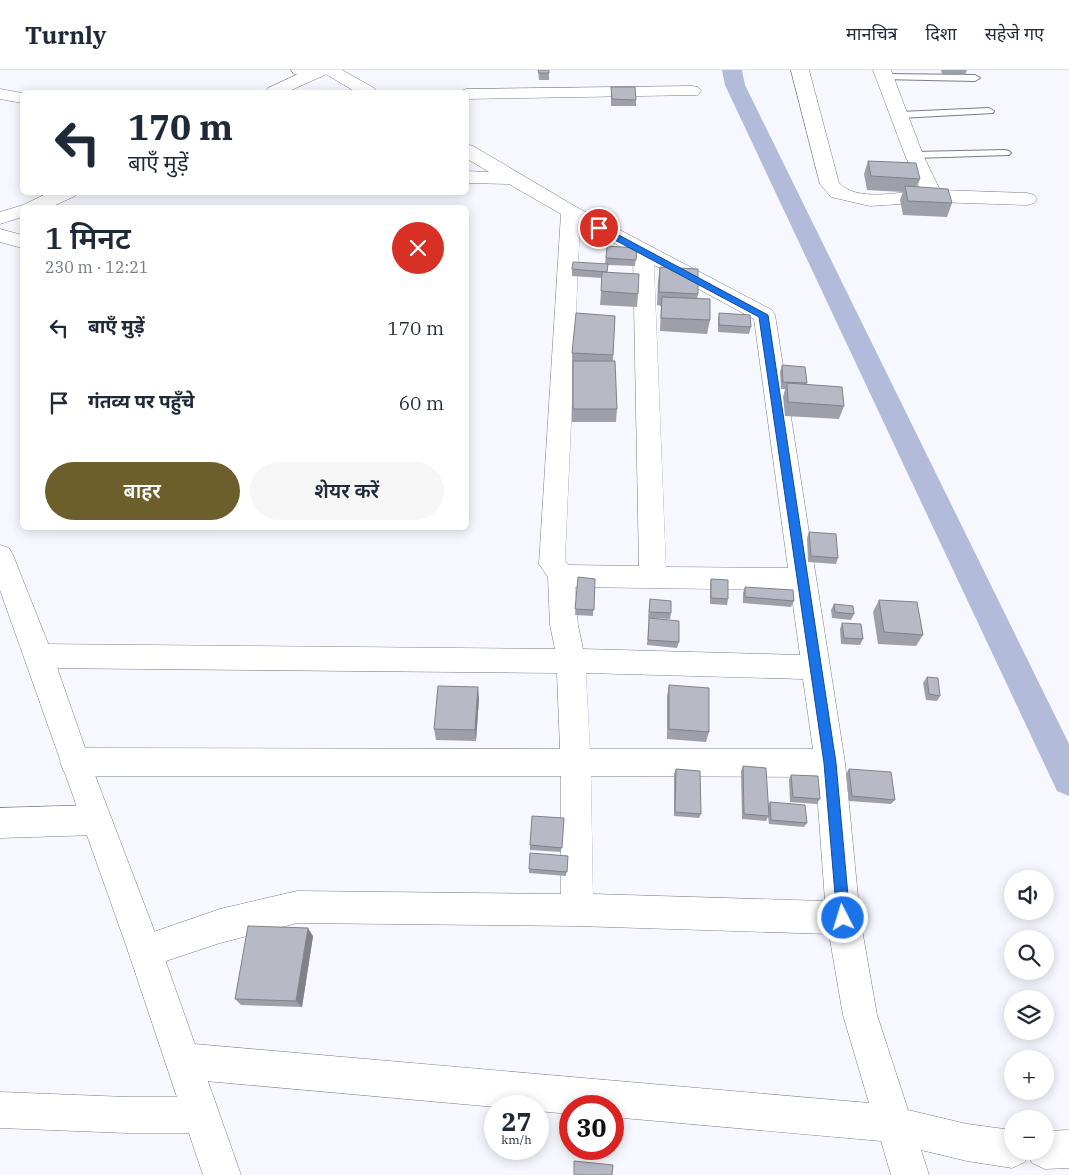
<!DOCTYPE html>
<html lang="hi">
<meta charset="utf-8">
<style>
:root{--surface:#fff;--page:#f6f6f7;--text:#1f2937;--muted:#747a83;--line:#e0e1e3;--accent:#6c5f2c}
body{margin:0;font-family:"IBM Plex Serif","Noto Sans Devanagari",serif;background:var(--page);color:var(--text);height:100vh;display:flex;flex-direction:column;font-size:19px;white-space:nowrap}
*{box-sizing:border-box;margin:0}
p{font-size:16px;color:var(--muted)}
.icon{flex:none;width:28px;height:28px;fill:none;stroke:currentColor;stroke-width:2;stroke-linecap:round;stroke-linejoin:round}
.map{position:relative;flex:1;overflow:hidden}
.sheet{position:absolute;left:20px;top:135px;width:449px;height:325px;display:flex;flex-direction:column;background:var(--surface);border-radius:8px;box-shadow:0 2px 12px #0003}
.sheet>*{flex:none}
.hud{position:absolute;left:20px;top:20px;width:449px;height:105px;border-radius:8px;box-shadow:0 2px 12px #0003;background:#fff;color:var(--text);overflow:hidden}
.buttons{position:absolute;left:1004px;top:800px;display:grid;gap:10px}
.buttons a{display:grid;place-items:center;width:50px;height:50px;border-radius:50%;background:var(--surface);box-shadow:0 2px 12px #0003;font-size:25px}
.speed{position:absolute;left:484px;top:1025px;display:flex;gap:10px;font-size:25px;font-weight:700;text-align:center}
.speed>*{display:grid;place-content:center;width:65px;height:65px;border-radius:50%;background:var(--surface);box-shadow:0 2px 12px #0003;line-height:1}
.speed small{font-size:12px;font-weight:400}
.speed .limit{border:8px solid #d22;background:#fff;color:#111}
.pin{position:absolute;display:grid;place-items:center;width:42px;height:42px;color:#fff;margin:-21px;border:2px solid #fff;border-radius:50%;box-shadow:0 1px 5px #0007}
.me{position:absolute;width:55px;margin:-28px;rotate:355deg;stroke-linejoin:round;filter:drop-shadow(0 0 4px #0008)}
.turn{display:flex;align-items:center;gap:18px;height:105px;padding:0 25px;font-size:22px}
.turn .icon{width:65px;height:65px;stroke-width:2.5}
.turn b{display:block;font-size:35px;line-height:42px}
.round{display:grid;place-items:center;flex:none;width:52px;height:52px;border-radius:26px;background:var(--page)}
.headline{display:flex;align-items:center;justify-content:space-between;height:85px;padding:0 25px}
h1{font-size:30px;font-weight:600;line-height:38px}
.button{display:flex;gap:10px;margin-top:auto;padding:10px 25px}
.button a{flex:1;height:58px;border-radius:30px;background:var(--accent);color:#fff;font-size:20px;font-weight:600;line-height:58px;text-align:center}
.button a+a{background:var(--page);color:var(--text)}
ul{padding:0;list-style:none}
li{display:flex;align-items:center;gap:15px;height:75px;padding:0 25px}
li div{flex:1}
li b{display:block;font-size:19px}
li em{font-style:normal}
header{display:flex;align-items:center;gap:30px;box-sizing:border-box;height:70px;padding:0 25px;background:var(--surface);border-bottom:1px solid var(--line)}
header strong{font-size:24px}
nav{display:flex;gap:28px;margin-inline-start:auto;font-size:18px}
.map>svg:first-child{display:block}
.lines{fill:none;stroke-linecap:round;stroke-linejoin:round}
.canal{fill:#b3bbda;fill-rule:evenodd}
.service-casing{stroke:#7a7d86;stroke-width:2}
.minor-casing{stroke:#7a7d86;stroke-width:1}
.tertiary-casing{stroke:#7a7d86;stroke-width:1}
.service{fill:#fff;fill-rule:evenodd}
.minor{fill:#fff;fill-rule:evenodd}
.tertiary{fill:#fff;fill-rule:evenodd}
.wall{fill:#9da0a9}
.shaded-wall{fill:#808289}
.building{fill:#b7bac4;stroke:#808289}
.route{fill:#1a73e8;stroke:#114b97}
</style>
<header>
<strong>Turnly</strong>
<nav><a>मानचित्र</a><a>दिशा</a><a>सहेजे गए</a></nav>
</header>
<div class="map">
<svg width="1069" height="1105" viewBox="0 0 1069 1105">
<rect width="100%" height="100%" fill="#f7f8ff"/>
<g class="lines">
<polygon class="canal" points="722,0 742,0 745,15 1069,674 1069,726 1057,721 725,15"/>
<defs>
<g id="service">
<polygon points="884,4 975,5 980,8 975,11 880,9 880,5"/>
<polygon points="989,38 994,41 993,43 900,48 895,45 900,42"/>
<polygon points="1005,80 1009,81 1011,83 1009,85 914,88 908,85 914,82"/>
</g>
<g id="minor">
<polygon points="291,0 342,0 374,18 377,22 356,22 324,3 321,7 315,8 294,4"/>
<path d="M791 0H809L839 113C857 132 897 122 921 121L905 85 873 0H891L923 85 940 120 1027 123 1034 125 1037 129 1034 133 1027 135 933 132 870 136 831 127 820 114Z"/>
<polygon points="692,16 698,17 701,21 698,25 466,29 466,22 458,22 466,19"/>
<polygon points="0,19 22,23 22,33 0,29"/>
<path d="M466 74 473 76 578 138 772 240 775 245 845 693 860 848 877 945 908 1040 967 1054 1012 1060V1081H1045V1061L1069 1060V1098L1045 1099 1032 1093 1028 1085 1025 1092 1012 1098 967 1091 921 1080 929 1105H891L881 1071 612 1047V1036H570V1044L538 1041V1036L495 1037 183 1009 170 1004 165 991 170 978 183 973 869 1033 843 945 829 864 577 856 297 853 220 873 145 898 133 893 128 881 133 869 220 839 297 821 561 824V706H75L64 702 60 692 64 682 75 678 560 679 557 603 39 598 29 594 25 586 29 578 39 574 555 579 550 555 548 507 539 494 561 144 509 114 466 113V101L489 102 466 88ZM580 155 633 183 639 496 569 495 565 491ZM654 195 754 249 788 498 666 497ZM575 517 791 520 800 585 583 579 578 555ZM586 603 803 609 813 679H590ZM591 706 816 707 825 831 593 824Z"/>
<polygon points="0,159 22,165 22,178 0,172"/>
<polygon points="96,735 107,740 112,750 107,760 96,765 0,768 0,738"/>
<polygon points="0,1022 127,1027 201,1027 214,1032 219,1045 214,1058 201,1063 127,1063 0,1058"/>
</g>
<g id="tertiary">
<polygon points="307,0 330,0 327,4 287,22 265,22 268,18"/>
<polygon points="50,122 77,122 75,126 49,138 22,138 22,147 0,154 0,142 23,135"/>
<polygon points="0,475 9,478 13,485 53,586 90,692 162,881 241,1105 203,1105 128,881 0,520"/>
</g>
</defs>
<use href="#service" class="service-casing"/>
<use href="#minor" class="minor-casing"/>
<use href="#tertiary" class="tertiary-casing"/>
<use href="#service" class="service"/>
<use href="#minor" class="minor"/>
<use href="#tertiary" class="tertiary"/>
</g>
<g class="wall">
<polygon points="538,0 549,0 549,10 539,10"/>
<polygon points="941,0 967,0 965,5 942,4"/>
<polygon points="611,17 636,30 636,36 611,36"/>
<polygon points="868,91 920,109 917,117 952,133 947,147 903,145 900,130 903,122 867,120 864,104"/>
<polygon points="607,176 637,178 635,196 608,195 607,202 638,224 637,237 600,235 602,208 572,206 572,199 605,194"/>
<polygon points="660,197 698,224 697,229 710,250 707,264 660,261 661,236 657,235 658,211"/>
<polygon points="719,243 751,257 749,264 718,262 718,250"/>
<polygon points="615,246 613,291 617,339 616,352 572,352 572,283"/>
<polygon points="782,295 807,313 806,315 844,336 839,349 785,346 783,327 785,319 781,319 780,302"/>
<polygon points="809,462 838,488 836,494 808,492 807,468"/>
<polygon points="578,507 595,509 593,546 575,545"/>
<polygon points="711,509 728,529 727,535 710,534 710,515"/>
<polygon points="745,517 794,531 791,537 743,533 743,523"/>
<polygon points="650,529 671,543 670,549 648,548"/>
<polygon points="879,530 923,565 916,576 878,574 873,542"/>
<polygon points="834,534 854,544 851,550 832,548 831,540"/>
<polygon points="649,548 679,572 677,578 647,575"/>
<polygon points="842,553 863,569 860,575 841,574 840,559"/>
<polygon points="927,607 940,626 937,631 926,630 923,613"/>
<polygon points="669,615 709,662 706,672 667,669 667,626"/>
<polygon points="479,628 476,671 436,670 434,659"/>
<polygon points="743,696 768,736 770,732 807,753 804,757 769,754 768,747 766,751 742,749 741,701"/>
<polygon points="676,699 701,744 699,748 674,746 674,704"/>
<polygon points="849,699 895,730 891,734 849,731 846,704"/>
<polygon points="791,705 820,729 817,734 790,732 789,710"/>
<polygon points="564,748 561,782 530,780 530,775"/>
<polygon points="568,786 566,806 529,803 529,799"/>
<polygon points="313,866 302,937 241,935 235,929"/>
</g>
<g class="shaded-wall">
<polygon points="478,617 479,628 476,671 475,660"/>
<polygon points="308,858 313,866 302,937 296,931"/>
</g>
<g class="building">
<polygon points="538,0 549,0 549,3 539,3"/>
<polygon points="611,17 635,17 636,30 612,29"/>
<polygon points="868,91 916,93 920,109 871,106"/>
<polygon points="905,116 948,119 952,133 908,131"/>
<polygon points="607,176 637,178 636,190 606,188"/>
<polygon points="573,192 608,194 607,202 572,199"/>
<polygon points="660,197 698,199 698,224 659,222"/>
<polygon points="602,202 639,204 638,224 601,221"/>
<polygon points="662,227 710,229 710,250 661,248"/>
<polygon points="576,243 615,246 613,285 572,283"/>
<polygon points="719,243 750,245 751,257 719,255"/>
<polygon points="573,291 615,291 617,339 573,339"/>
<polygon points="782,295 805,297 807,313 783,312"/>
<polygon points="787,313 842,317 844,336 788,332"/>
<polygon points="809,462 836,464 838,488 811,486"/>
<polygon points="578,507 595,509 594,540 575,539"/>
<polygon points="711,509 728,510 728,529 711,528"/>
<polygon points="745,517 793,520 794,531 745,527"/>
<polygon points="650,529 671,531 671,543 649,542"/>
<polygon points="879,530 917,532 923,565 884,562"/>
<polygon points="834,534 853,536 854,544 835,542"/>
<polygon points="649,548 679,551 679,572 648,570"/>
<polygon points="842,553 861,554 863,569 844,568"/>
<polygon points="927,607 938,608 940,626 929,624"/>
<polygon points="669,615 709,618 709,662 669,659"/>
<polygon points="438,616 478,617 475,660 434,659"/>
<polygon points="743,696 766,698 769,746 744,744"/>
<polygon points="676,699 700,701 701,744 675,742"/>
<polygon points="849,699 891,702 895,730 852,726"/>
<polygon points="791,705 818,706 820,729 793,727"/>
<polygon points="770,732 805,735 807,753 771,750"/>
<polygon points="532,746 564,748 562,778 530,775"/>
<polygon points="530,783 568,786 567,802 529,799"/>
<polygon points="248,856 308,858 296,931 235,929"/>
<polygon points="574,1091 613,1095 612,1105 574,1105"/>
</g>
<polygon class="route" points="596,156 602,156 768,245 836,693 850,848 848,853 843,855 839,853 837,848 824,693 759,247 596,160"/>
</svg>
<div class="buttons">
<a><svg class="icon" aria-label="sound" viewBox="0 0 24 24"><path d="M4 9h4l5-4v14l-5-4H4zM17 9q2 3 0 6"/></svg></a>
<a><svg class="icon" aria-label="search" viewBox="0 0 24 24"><circle cx="10" cy="10" r="6"/><path d="M15 15l6 6"/></svg></a>
<a><svg class="icon" aria-label="layers" viewBox="0 0 24 24"><path d="M12 4l9 5-9 5-9-5zM3 14l9 5 9-5"/></svg></a>
<a>+</a>
<a>−</a>
</div>
<div class="speed"><div>27<small>km/h</small></div><div class="limit">30</div></div>
<div class="pin" style="left:599px;top:158px;background:#d93025"><svg class="icon" aria-label="arrive" viewBox="0 0 24 24"><path d="M6 21V4h12l-3 4 3 4H6"/></svg></div>
<svg class="me" style="left:843px;top:848px" viewBox="-20 -20 40 40"><circle r="17" fill="#1a73e8" stroke="#fff" stroke-width="3"/><path d="M0-11L8 9 0 5-8 9z" fill="#fff"/></svg>
<div class="hud">
<div class="turn"><svg class="icon" aria-label="left" viewBox="0 0 24 24"><path d="M17 20v-9H6M10 6l-5 5 5 5"/></svg><div><b>170 m</b>बाएँ मुड़ें</div></div>
</div>
<section class="sheet">
<div class="headline"><div><h1>1 मिनट</h1><p>230 m · 12:21</p></div><a class="round" style="background:#d93025;color:#fff"><svg class="icon" aria-label="close" viewBox="0 0 24 24"><path d="M6 6l12 12M18 6L6 18"/></svg></a></div>
<ul>
<li><svg class="icon" aria-label="left" viewBox="0 0 24 24"><path d="M17 20v-9H6M10 6l-5 5 5 5"/></svg><div><b>बाएँ मुड़ें</b></div><em>170 m</em></li>
<li><svg class="icon" aria-label="arrive" viewBox="0 0 24 24"><path d="M6 21V4h12l-3 4 3 4H6"/></svg><div><b>गंतव्य पर पहुँचे</b></div><em>60 m</em></li>
</ul>
<div class="button"><a>बाहर</a><a>शेयर करें</a></div>
</section>
</div>
